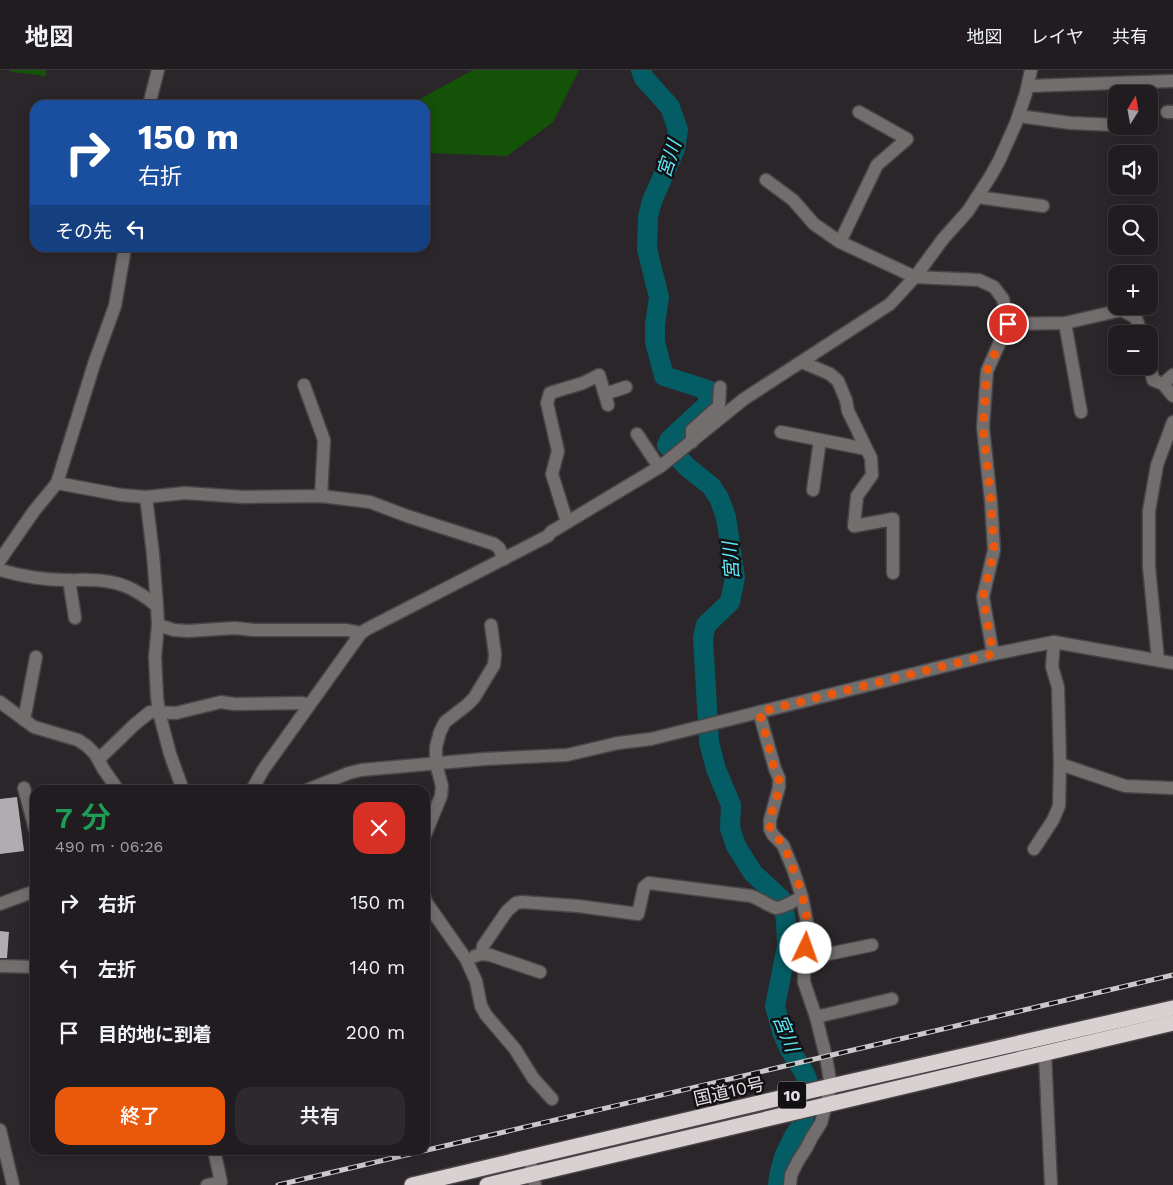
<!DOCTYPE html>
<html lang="ja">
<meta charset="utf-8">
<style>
:root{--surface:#201c20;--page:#2d292d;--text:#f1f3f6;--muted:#a2a1a5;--line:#3d3a3e;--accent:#ea580c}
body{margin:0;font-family:"Work Sans","Noto Sans JP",sans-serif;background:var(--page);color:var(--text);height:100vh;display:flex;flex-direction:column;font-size:19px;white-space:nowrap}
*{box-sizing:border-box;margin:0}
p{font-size:16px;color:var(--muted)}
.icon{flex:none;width:28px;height:28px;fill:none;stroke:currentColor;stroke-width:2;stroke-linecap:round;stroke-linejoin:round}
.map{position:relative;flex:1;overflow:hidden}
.side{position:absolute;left:30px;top:715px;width:400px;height:370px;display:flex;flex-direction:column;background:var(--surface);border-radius:15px;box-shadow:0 2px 12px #0003,0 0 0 1px var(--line)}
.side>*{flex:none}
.top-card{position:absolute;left:30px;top:30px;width:400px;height:152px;border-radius:15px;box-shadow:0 2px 12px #0003,0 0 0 1px var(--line);background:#1a4fa0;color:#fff;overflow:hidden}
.needle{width:32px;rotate:11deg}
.fabs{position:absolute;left:1108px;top:15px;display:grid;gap:10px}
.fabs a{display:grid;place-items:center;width:50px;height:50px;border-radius:10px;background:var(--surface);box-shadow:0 2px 12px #0003,0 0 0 1px var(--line);font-size:25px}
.pin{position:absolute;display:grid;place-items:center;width:42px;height:42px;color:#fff;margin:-21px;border:2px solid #fff;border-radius:50%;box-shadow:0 1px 5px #0007}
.me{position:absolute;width:55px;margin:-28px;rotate:3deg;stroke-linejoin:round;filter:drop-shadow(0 0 4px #0008)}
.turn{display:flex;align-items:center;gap:18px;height:105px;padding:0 25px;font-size:22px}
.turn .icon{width:65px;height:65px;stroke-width:2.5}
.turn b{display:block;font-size:35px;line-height:42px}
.then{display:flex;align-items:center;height:48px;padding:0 25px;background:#0003;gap:10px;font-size:19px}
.round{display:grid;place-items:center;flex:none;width:52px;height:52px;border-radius:15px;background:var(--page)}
.head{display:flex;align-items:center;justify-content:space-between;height:85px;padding:0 25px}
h1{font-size:30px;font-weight:600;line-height:38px;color:#1e9e55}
.action{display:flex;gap:10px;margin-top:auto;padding:10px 25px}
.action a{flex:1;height:58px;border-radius:15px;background:var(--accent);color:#fff;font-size:20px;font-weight:600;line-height:58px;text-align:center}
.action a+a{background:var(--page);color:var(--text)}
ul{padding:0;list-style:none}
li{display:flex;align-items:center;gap:15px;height:65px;padding:0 25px}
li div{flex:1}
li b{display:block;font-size:19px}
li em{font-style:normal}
header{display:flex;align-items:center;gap:30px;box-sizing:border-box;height:70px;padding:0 25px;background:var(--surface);border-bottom:1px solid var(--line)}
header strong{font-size:24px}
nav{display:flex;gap:28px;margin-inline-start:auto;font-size:18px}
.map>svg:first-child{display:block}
.green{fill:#135207}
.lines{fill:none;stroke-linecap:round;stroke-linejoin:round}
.river{stroke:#045d64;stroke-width:20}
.building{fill:#b0adb2}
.minor-casing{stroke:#484447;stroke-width:15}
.highway-casing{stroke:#484447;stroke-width:18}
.minor{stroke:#726e6e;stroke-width:12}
.highway{stroke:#d9d1d1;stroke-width:15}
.rail-casing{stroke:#cbc8cb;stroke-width:5}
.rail{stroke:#121012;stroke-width:3;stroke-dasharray:9;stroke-linecap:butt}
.route{stroke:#ea580c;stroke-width:9;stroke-dasharray:0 16.2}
.labels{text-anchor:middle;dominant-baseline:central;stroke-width:5;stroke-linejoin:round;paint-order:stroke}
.shield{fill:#121012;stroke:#a4a1a4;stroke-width:1}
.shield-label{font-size:16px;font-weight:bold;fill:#e2dfe2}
.street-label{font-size:18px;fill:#e2dfe2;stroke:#121012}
.water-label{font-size:19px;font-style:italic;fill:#5ce9f8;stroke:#121012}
</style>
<header>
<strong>地図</strong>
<nav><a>地図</a><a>レイヤ</a><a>共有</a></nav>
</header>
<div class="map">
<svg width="1173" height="1115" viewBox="0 0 1173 1115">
<rect width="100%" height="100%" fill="#2b262a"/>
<g class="green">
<polygon points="9,0 46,0 46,6 12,2"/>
<polygon points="473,0 579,0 553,52 507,86 425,83 425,35 409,35"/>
</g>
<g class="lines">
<polyline class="river" points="641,0 644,8 670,37 678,60 675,79 652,131 648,147 647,179 659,227 655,255 655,272 664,306 708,320 708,334 670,369 667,375 687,397 711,416 719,428 726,447 735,508 730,532 706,555 703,567 709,672 716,699 731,735 730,758 736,776 753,803 781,829 786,850 787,876 775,936 782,962 790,980 804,1002 807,1009 803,1054 794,1066 784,1087 779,1106 778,1115"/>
</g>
<g class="building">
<polygon points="17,727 24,781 0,784 0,729"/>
<polygon points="0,861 9,862 7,888 0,888"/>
</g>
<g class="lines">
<defs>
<g id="minor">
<polyline points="1028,16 1173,11"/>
<polyline points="149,35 158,0"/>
<polyline points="859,42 907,69 877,95 840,172 915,207 979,210 994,217 1003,229 1008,254 987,301 983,357 991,432 994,480 983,527 993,584"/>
<polyline points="1167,42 1173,42"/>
<polyline points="1019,46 1070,53 1116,55"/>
<polyline points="766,110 793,130 814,154 840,172"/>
<polyline points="977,127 1043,136"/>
<polyline points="1065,253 1081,342"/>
<polyline points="1008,254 1065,253 1122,240 1136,248 1142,264"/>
<polyline points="1149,291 1153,310 1163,314 1173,326"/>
<polyline points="802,292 830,304 838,311 846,330 848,341 871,388 872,405 857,426 854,456 893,449 893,503"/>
<polyline points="1163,314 1173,305"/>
<polyline points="304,315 324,370 321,426"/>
<polyline points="605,324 626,317"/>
<polyline points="781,362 866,379"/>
<polyline points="637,364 659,397"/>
<polyline points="692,372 692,360 719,336 720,317"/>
<polyline points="57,413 121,425 146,427 185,423 244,427 321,426 370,432 407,446 494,474 499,478 504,489"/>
<polyline points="813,420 820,370"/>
<polyline points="146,427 153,484 157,536 158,555 155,587 157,627 159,642 170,684 183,720"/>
<polyline points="567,452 552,404 558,381 547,333 550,323 583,313 599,305 608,335"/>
<polyline points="0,490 34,441 57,413 95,291 115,236 125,178"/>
<path d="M0 500C21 506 44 510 66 510 74 511 81 509 89 510 118 510 135 518 157 536"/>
<polyline points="69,510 75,548"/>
<polyline points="158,555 174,560 188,561 235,558 254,560 347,560 361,563"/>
<polyline points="1158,590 1149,497 1149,441 1157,395 1173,352"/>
<polyline points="0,632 34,657 78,670 87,676 95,684 104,700 118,720"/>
<polyline points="759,642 775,699 779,708 779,717 770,750 770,759 773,765 783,775 793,799 802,827 808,858 808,867 804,889 804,912 816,947 826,987 831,1016 821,1053 812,1067 807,1077 798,1091 791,1105 790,1115"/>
<polyline points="24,650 36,587"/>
<polyline points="99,689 134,655 150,642 176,643 221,632 234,634 302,633 309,635"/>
<polyline points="1060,694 1125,716 1173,718"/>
<polyline points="24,718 35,759"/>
<polyline points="252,720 263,700 361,563 367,559 548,466 551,462 661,396 744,329 890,234 915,207 943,169 968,141 990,107 999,91 1016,53 1026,23 1031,0"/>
<polyline points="307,720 349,703 361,700 484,689 567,685 618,673 651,669 993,584 1054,572 1173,593"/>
<polyline points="425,765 441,726 442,716 436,694 436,677 440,662 445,652 467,635 474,628 494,595 495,584 491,555"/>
<polyline points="1034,779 1053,750 1059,736 1060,694 1058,617 1052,597 1054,572"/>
<polyline points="425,828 426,832 466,889 476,911 481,936 486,945 515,979 533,1008 552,1029"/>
<polyline points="0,834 35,821"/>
<path d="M482 884 483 876 507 841 516 833 522 832 578 836 638 844 644 817 649 813 751 826C758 828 771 837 776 838 783 838 796 830 802 827"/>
<polyline points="475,886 482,884 490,885 540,902"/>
<polyline points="804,889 872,875"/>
<polyline points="0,896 35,897"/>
<polyline points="816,947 892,929"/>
<polyline points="1045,983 1051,1115"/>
<polyline points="0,1060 13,1115"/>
<polyline points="529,1087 535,1115"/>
<polyline points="207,1115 221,1112 214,1080"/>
</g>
<g id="highway">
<polyline points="412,1115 831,1016 1173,938"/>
<polyline points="487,1115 1173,953"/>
</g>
</defs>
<use href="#minor" class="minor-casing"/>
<use href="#highway" class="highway-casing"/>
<use href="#minor" class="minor"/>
<use href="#highway" class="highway"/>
<defs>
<polyline id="rail" points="278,1115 1173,905"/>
</defs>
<use href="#rail" class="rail-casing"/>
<use href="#rail" class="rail"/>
</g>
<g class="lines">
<path class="route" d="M806 878C812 849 800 816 789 789 787 784 786 779 783 775 779 768 771 765 770 757 769 743 778 729 779 716 780 708 776 701 773 694 769 677 764 659 759 642L993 584 983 527 994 480 991 432 983 357 987 301 1008 254"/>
</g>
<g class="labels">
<rect class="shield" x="778" y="1011.5" width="28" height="27" rx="4"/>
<g class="shield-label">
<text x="792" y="1025">10</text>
</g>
<g class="street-label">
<text transform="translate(729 1021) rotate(-13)">国道10号</text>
</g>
<g class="water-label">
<text transform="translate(669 89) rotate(-72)">宮川</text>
<text transform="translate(731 491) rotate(-94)">宮川</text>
<text transform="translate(786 963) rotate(68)">宮川</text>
</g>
</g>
</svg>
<div class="fabs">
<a><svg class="needle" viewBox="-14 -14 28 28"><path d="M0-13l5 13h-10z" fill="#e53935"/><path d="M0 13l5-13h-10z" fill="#a2a1a5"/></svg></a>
<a><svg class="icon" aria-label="sound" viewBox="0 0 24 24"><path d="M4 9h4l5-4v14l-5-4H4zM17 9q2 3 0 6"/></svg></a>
<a><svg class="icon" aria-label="search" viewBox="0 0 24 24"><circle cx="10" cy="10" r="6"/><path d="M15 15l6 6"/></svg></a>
<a>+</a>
<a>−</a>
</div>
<div class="pin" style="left:1008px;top:254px;background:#d93025"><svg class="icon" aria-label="arrive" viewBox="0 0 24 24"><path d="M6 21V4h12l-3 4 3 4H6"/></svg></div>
<svg class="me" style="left:806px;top:878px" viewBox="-20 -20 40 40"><circle r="19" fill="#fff"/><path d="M0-13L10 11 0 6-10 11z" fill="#ea580c"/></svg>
<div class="top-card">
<div class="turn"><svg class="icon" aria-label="right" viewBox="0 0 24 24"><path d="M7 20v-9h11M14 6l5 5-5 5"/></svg><div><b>150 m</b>右折</div></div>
<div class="then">その先<svg class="icon" aria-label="left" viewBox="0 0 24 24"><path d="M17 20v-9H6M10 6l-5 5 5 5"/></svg></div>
</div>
<section class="side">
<div class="head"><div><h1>7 分</h1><p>490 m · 06:26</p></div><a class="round" style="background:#d93025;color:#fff"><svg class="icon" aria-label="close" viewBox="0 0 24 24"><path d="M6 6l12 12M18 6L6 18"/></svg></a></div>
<ul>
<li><svg class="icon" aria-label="right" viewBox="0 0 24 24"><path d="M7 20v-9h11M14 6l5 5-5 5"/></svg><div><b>右折</b></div><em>150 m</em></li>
<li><svg class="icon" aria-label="left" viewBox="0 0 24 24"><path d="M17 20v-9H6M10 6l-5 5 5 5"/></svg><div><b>左折</b></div><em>140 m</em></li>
<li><svg class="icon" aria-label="arrive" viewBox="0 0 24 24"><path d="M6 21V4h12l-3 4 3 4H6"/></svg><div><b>目的地に到着</b></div><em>200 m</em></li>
</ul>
<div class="action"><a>終了</a><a>共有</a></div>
</section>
</div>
